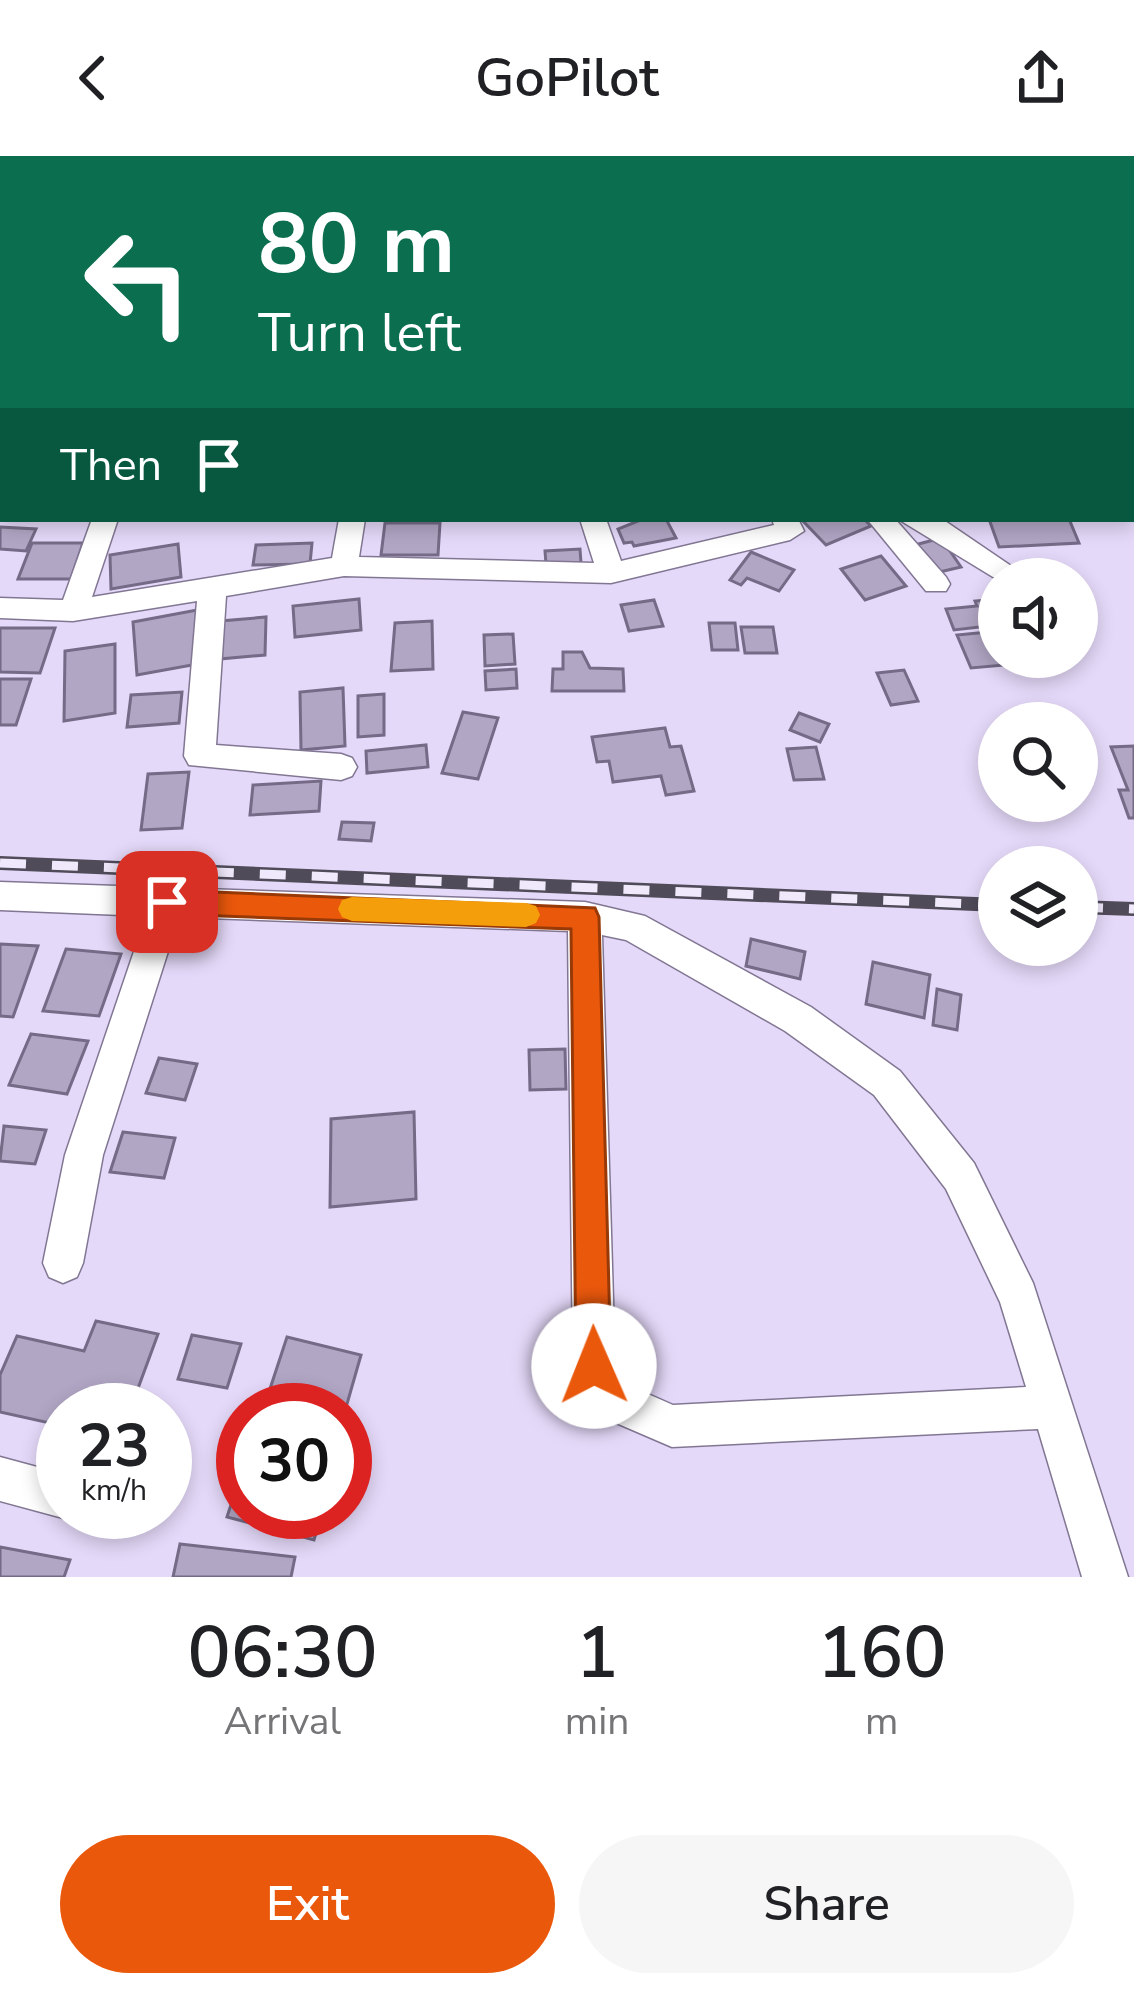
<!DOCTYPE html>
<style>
:root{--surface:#fff;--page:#f6f6f6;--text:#202124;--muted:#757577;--accent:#ea580c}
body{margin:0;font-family:"Nunito Sans",sans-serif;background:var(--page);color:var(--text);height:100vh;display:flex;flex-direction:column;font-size:45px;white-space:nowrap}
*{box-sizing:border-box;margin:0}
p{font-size:39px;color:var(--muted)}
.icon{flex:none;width:66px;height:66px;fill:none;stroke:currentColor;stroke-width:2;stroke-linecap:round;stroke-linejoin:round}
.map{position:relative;height:1421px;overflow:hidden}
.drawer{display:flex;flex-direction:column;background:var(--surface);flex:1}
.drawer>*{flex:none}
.top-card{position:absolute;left:0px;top:0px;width:1134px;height:366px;box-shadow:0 6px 18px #0003;background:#0b6e4f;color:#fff;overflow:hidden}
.controls{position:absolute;left:978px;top:402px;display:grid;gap:24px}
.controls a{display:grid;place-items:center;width:120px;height:120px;border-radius:50%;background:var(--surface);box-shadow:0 6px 18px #0003;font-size:60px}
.speed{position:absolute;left:36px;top:1227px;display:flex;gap:24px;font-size:60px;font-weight:700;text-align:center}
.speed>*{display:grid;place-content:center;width:156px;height:156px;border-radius:50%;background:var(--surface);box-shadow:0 6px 18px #0003;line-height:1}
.speed small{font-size:30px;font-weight:400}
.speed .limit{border:18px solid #d22;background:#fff;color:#111}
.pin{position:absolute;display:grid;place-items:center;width:102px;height:102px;color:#fff;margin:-51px;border-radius:24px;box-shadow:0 6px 18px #0006}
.me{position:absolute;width:132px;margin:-66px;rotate:359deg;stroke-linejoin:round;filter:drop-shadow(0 0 9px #0008)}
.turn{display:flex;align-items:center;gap:42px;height:252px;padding:0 60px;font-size:54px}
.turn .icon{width:156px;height:156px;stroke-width:2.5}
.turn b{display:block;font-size:84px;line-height:102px}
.then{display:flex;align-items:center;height:114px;padding:0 60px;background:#0003;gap:24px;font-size:45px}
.eta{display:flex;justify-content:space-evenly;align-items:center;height:204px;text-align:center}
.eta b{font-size:72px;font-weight:600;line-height:84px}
.button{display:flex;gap:24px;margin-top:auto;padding:24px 60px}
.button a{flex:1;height:138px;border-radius:72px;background:var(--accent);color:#fff;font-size:48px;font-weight:600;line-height:138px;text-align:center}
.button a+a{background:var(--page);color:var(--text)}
header{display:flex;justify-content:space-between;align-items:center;height:156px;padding:0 60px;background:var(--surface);font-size:54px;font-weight:600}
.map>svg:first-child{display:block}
.building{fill:#b1a6c4;stroke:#756b87;stroke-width:3}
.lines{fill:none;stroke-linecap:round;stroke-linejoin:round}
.minor-casing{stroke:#827793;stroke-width:3}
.minor{fill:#fff;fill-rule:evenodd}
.rail-casing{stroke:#504b59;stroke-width:14}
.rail{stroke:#f0e9fc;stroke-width:9;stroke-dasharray:26;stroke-linecap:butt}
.route{fill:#ea580c;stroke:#983908;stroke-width:3}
.slow{fill:#f59e0b}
</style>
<header><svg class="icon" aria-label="back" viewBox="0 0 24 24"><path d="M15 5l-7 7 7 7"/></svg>GoPilot<svg class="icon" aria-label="share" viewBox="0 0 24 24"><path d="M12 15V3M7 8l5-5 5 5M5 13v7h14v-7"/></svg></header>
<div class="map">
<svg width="1134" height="1421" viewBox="0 0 1134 1421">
<rect width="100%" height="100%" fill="#e5d9f9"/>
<g class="building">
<polygon points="643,363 666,363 676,382 634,390 632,386 624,387 618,373"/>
<polygon points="801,363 864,363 871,370 826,389"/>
<polygon points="989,363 1069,363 1079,387 999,391"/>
<polygon points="385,367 440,367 438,399 381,399"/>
<polygon points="0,371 36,373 26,395 0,393"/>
<polygon points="941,382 961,411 935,417 915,389"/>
<polygon points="32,387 83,387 71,423 18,423"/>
<polygon points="312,387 310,408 253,409 256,389"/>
<polygon points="178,388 181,421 111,433 110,399"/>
<polygon points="580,393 581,407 546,408 545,395"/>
<polygon points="751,396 794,414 779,435 747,422 741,429 730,424"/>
<polygon points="881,400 906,430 865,444 841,413"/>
<polygon points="359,443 361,474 295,481 293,450"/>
<polygon points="654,444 663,470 629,475 621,449"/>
<polygon points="986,444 997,469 954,474 946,453 977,450 975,445"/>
<polygon points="197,454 203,507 137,519 133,466"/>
<polygon points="266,461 265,499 219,503 221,465"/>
<polygon points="432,465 433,513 391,515 395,467"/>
<polygon points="709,467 735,467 738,494 712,494"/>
<polygon points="741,471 773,471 777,497 745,497"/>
<polygon points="0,472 55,472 40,517 0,516"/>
<polygon points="999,475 999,501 1013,501 1016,508 971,512 957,479"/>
<polygon points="513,478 515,508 485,510 484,479"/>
<polygon points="115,488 115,557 64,565 65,495"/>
<polygon points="563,496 582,496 590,512 623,513 624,535 552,535 553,513 563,513"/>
<polygon points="516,513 517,532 486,534 485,515"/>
<polygon points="904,514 918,545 891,549 877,517"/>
<polygon points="0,523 31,523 16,569 0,569"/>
<polygon points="343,532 345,590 301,594 300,536"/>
<polygon points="182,536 179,567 127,571 131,539"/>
<polygon points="384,538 384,579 358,581 358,540"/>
<polygon points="463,556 498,562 478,623 442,617"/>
<polygon points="799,557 829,568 820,586 790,574"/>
<polygon points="665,572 670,591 681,590 694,635 666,639 661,620 613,626 609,605 597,606 592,581"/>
<polygon points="426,589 428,611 367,617 366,595"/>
<polygon points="1134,590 1134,662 1129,662 1119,634 1128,634 1111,591"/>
<polygon points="816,591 824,623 794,624 787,593"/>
<polygon points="189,616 182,672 141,674 148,618"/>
<polygon points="321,625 319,655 250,659 253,629"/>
<polygon points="342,666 374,667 371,685 339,683"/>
<polygon points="751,783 805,796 800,823 746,810"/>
<polygon points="0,788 38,790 13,861 0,860"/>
<polygon points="66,793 121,798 99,860 43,855"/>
<polygon points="873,806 930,819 924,862 866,848"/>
<polygon points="937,833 961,839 957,874 933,869"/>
<polygon points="31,878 88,885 67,938 9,929"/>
<polygon points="565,893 566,933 530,934 529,894"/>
<polygon points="159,902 197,908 185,944 146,937"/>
<polygon points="414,956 416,1043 330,1051 331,963"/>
<polygon points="4,970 46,974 35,1008 0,1005"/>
<polygon points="123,976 175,982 164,1022 110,1016"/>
<polygon points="96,1165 158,1178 130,1254 63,1254 63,1270 0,1256 0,1219 17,1180 84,1195"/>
<polygon points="192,1179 241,1188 227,1232 178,1223"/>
<polygon points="287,1181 361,1199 345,1255 304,1254 266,1245"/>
<polygon points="243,1312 243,1356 322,1356 314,1384 227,1361"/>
<polygon points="180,1388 295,1401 291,1421 173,1421"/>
<polygon points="0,1391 70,1404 64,1421 0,1421"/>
</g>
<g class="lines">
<defs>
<g id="minor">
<polygon points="152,0 173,0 175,3 154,3"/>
<polygon points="507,0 534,0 536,3 509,3"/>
<polygon points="1134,74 1134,90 1131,91 1131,75"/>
<polygon points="3,211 3,227 0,228 0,212"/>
<rect x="1131" y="215" width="3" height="16"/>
<polygon points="92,363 118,363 92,441 332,402 339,363 365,363 359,401 594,407 580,363 606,363 621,405 774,369 772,363 798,363 804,375 790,384 611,427 344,420 226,440 216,589 341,598 352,602 357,611 352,620 341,624 189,609 184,600 197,445 73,465 0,462 0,442 63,444"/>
<polygon points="867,363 895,363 946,421 950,428 946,435 926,435"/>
<polygon points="898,363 942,363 1017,414 1013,421 993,421"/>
<path d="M0 726 585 746 645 760 811 851 900 915 974 1007 1033 1127 1128 1421H1082L1038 1273 672 1291 593 1257 573 1210 568 775 179 761 103 999 83 1107 77 1121 63 1127 49 1121 43 1107 65 999 146 760 0 754ZM602 779 626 784 785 875 874 939 946 1033 1000 1146 1026 1231 673 1249 623 1227 615 1209Z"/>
<polygon points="0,1301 63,1318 63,1356 78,1356 63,1362 0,1345"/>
</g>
</defs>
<use href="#minor" class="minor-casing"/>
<use href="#minor" class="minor"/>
<defs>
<g id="rail">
<polyline points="0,707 999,749"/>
<polyline points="1077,751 1134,753"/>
</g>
</defs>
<use href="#rail" class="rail-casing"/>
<use href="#rail" class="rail"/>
</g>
<polygon class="route" points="167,734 595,752 599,761 611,1210 606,1222 594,1227 581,1222 576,1210 571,773 167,758 157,755 153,746 157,738"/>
<polygon class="slow" points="352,741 526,747 536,750 540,759 536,767 526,771 352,765 342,761 338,753 342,744"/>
</svg>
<div class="controls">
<a><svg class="icon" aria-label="sound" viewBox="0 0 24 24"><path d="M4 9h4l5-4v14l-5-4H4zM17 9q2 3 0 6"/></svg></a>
<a><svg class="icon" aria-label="search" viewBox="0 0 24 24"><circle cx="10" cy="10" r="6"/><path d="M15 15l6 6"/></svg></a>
<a><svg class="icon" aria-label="layers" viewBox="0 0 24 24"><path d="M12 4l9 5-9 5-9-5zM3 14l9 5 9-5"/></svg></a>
</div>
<div class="speed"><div>23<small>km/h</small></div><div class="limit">30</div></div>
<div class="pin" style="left:167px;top:746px;background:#d93025"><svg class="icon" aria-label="arrive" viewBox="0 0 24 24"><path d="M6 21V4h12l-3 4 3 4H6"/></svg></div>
<svg class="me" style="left:594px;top:1210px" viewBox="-20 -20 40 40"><circle r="19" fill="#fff"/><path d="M0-13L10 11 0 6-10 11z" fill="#ea580c"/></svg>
<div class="top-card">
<div class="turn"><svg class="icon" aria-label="left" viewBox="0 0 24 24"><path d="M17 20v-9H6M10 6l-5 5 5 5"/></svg><div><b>80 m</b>Turn left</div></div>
<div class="then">Then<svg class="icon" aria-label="arrive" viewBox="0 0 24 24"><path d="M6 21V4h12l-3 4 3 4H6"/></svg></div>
</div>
</div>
<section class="drawer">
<div class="eta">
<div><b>06:30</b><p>Arrival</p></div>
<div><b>1</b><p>min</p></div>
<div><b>160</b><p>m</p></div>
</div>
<div class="button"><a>Exit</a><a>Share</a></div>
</section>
